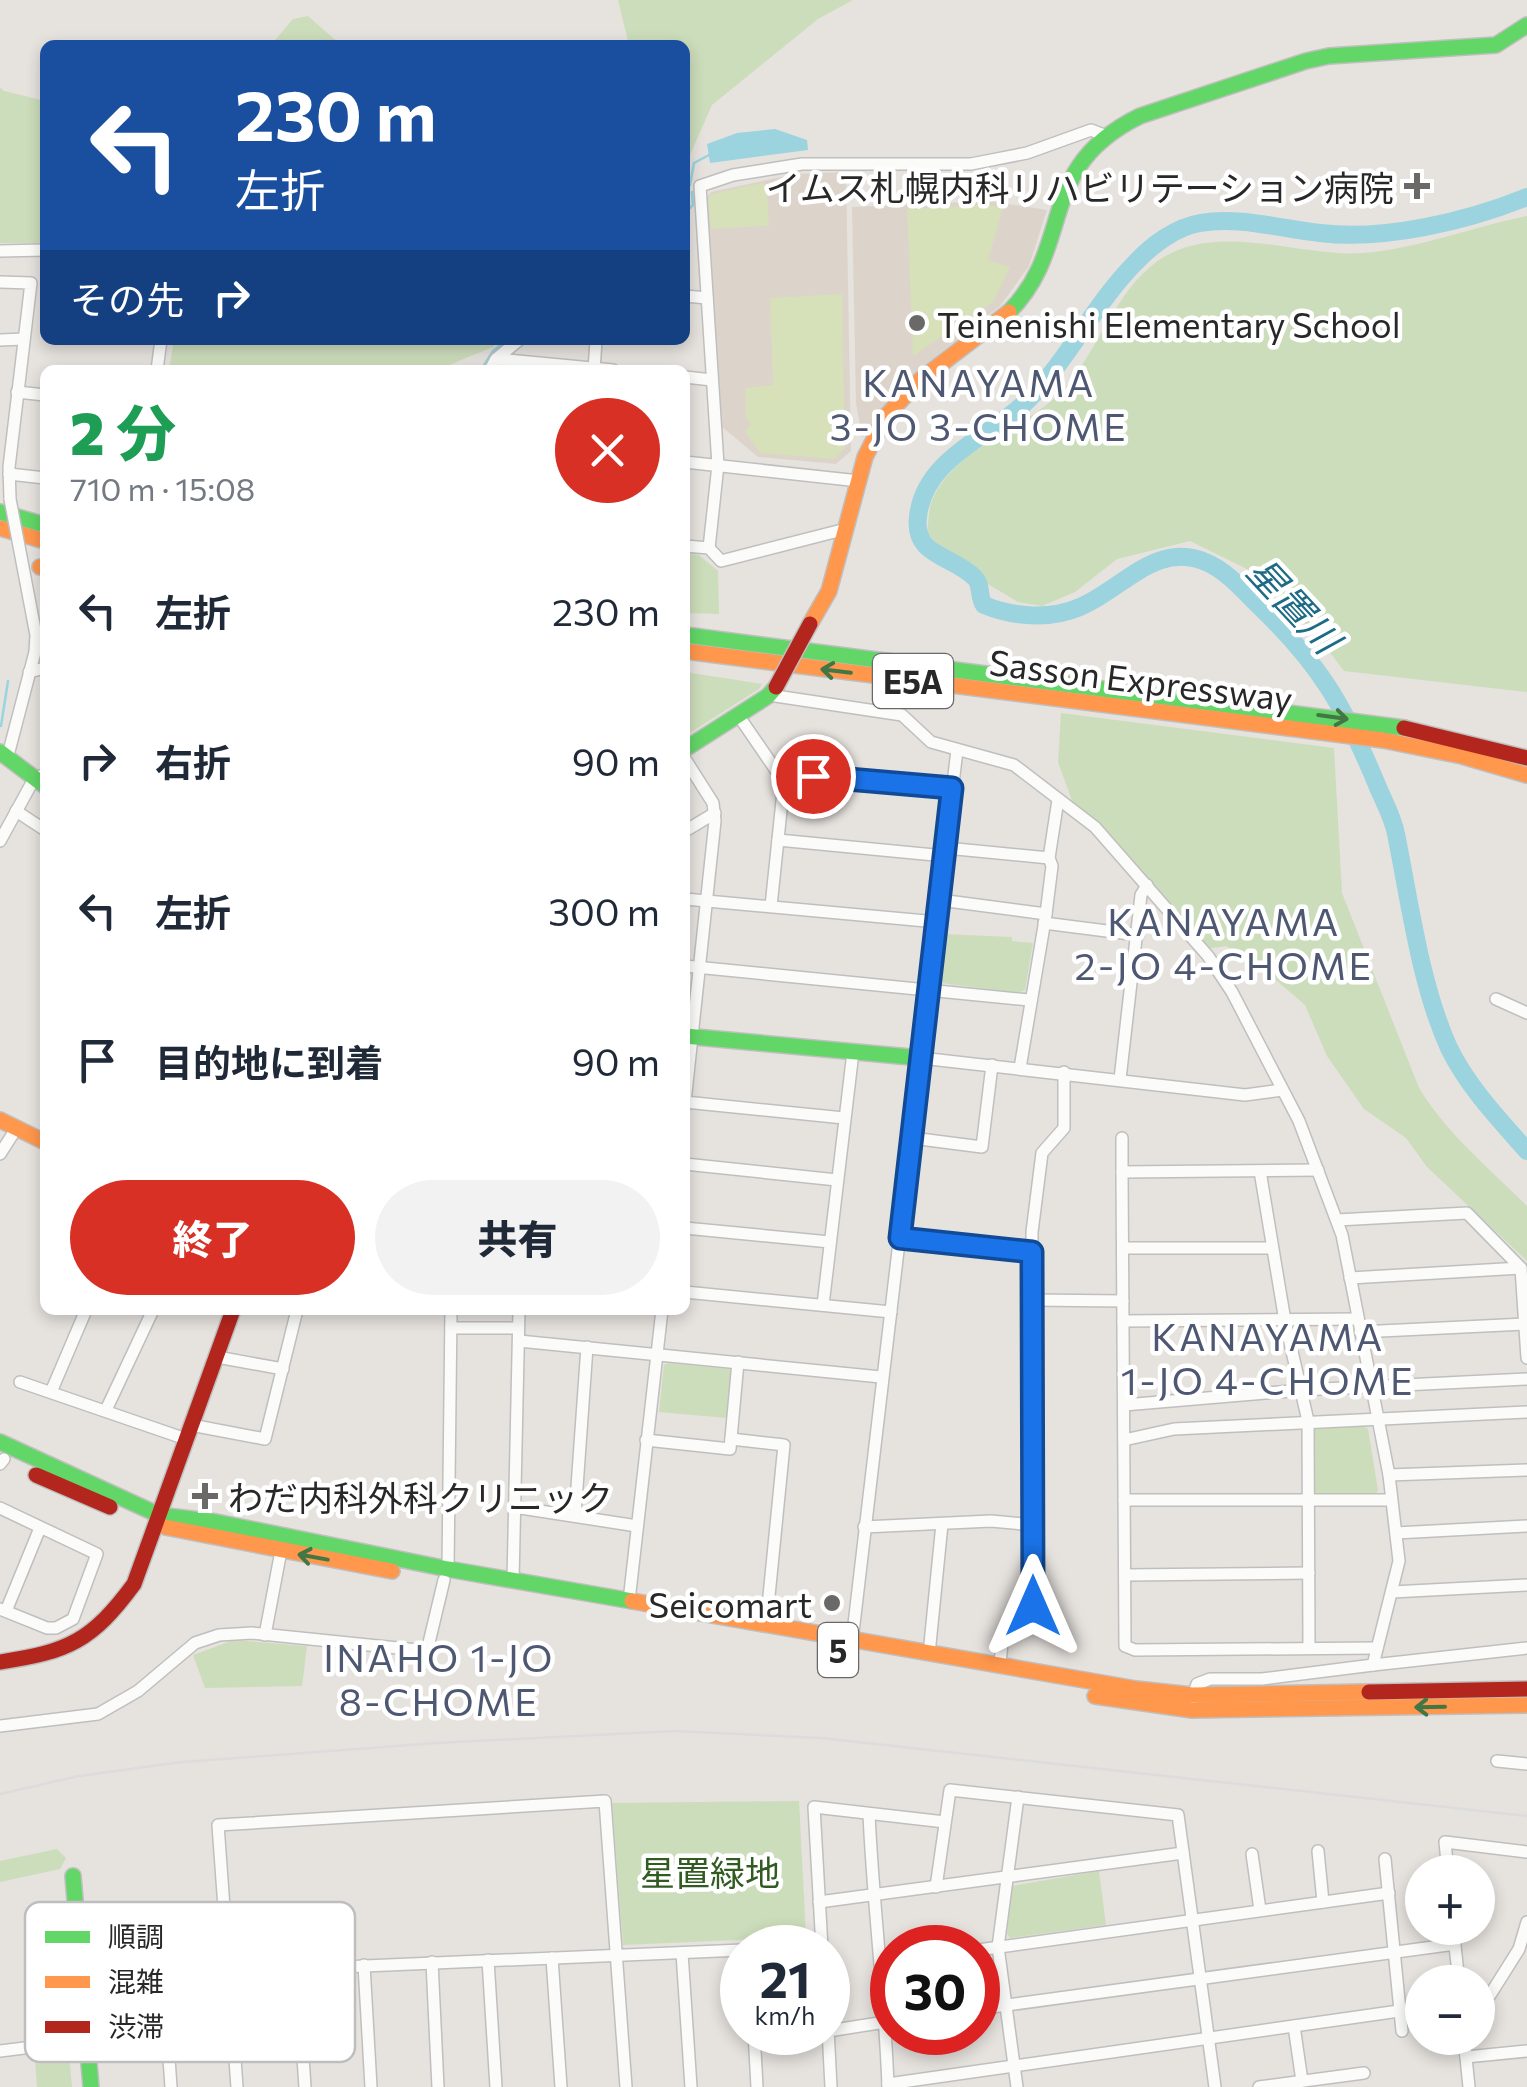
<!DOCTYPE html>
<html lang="ja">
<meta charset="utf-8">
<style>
:root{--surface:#fff;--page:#f2f2f3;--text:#1f2937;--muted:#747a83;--accent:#d93025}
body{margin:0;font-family:Commissioner,"Noto Sans JP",sans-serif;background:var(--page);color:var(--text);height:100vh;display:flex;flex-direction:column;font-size:38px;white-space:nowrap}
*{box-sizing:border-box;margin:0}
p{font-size:32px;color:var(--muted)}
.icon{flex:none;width:55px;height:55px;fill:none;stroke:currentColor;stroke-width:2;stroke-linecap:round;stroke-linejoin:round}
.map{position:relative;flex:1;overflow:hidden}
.details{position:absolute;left:40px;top:365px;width:650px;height:950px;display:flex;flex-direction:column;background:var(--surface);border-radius:15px;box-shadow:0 5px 15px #0003}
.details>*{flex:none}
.guide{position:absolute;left:40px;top:40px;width:650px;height:305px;border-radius:15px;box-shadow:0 5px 15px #0003;background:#1a4fa0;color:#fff;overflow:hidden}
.fabs{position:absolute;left:1405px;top:1855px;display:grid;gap:20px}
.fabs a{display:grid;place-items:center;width:90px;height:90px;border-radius:50%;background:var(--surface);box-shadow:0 5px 15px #0003;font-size:50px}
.speed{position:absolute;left:720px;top:1925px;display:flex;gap:20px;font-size:50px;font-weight:700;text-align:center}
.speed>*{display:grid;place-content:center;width:130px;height:130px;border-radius:50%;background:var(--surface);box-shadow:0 5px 15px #0003;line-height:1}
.speed small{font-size:25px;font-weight:400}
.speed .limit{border:15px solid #d22;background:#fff;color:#111}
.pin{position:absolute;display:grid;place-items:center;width:85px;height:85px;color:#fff;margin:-42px;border:5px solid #fff;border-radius:50%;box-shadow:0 2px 10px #0007}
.me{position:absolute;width:110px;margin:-55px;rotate:0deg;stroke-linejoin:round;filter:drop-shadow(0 0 8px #0008)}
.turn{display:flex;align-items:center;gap:35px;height:210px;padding:0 30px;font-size:45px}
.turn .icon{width:130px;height:130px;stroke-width:2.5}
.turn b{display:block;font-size:70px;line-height:85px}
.then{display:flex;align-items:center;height:95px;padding:0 30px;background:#0003;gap:20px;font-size:38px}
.round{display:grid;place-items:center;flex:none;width:105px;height:105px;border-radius:52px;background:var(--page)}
.overview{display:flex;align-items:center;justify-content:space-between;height:170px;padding:0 30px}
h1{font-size:60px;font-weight:800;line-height:75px;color:#1e9e55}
.action{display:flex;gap:20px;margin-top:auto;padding:20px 30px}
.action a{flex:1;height:115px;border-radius:60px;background:var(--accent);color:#fff;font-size:40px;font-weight:800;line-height:115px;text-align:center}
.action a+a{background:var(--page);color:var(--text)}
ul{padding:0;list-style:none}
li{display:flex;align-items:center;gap:30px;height:150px;padding:0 30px}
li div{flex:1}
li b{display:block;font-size:38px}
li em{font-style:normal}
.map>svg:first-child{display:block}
.education{fill:#dcd4cb}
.green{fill:#cdb}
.pitch{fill:#d6e0b9}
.water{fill:#9bd3de}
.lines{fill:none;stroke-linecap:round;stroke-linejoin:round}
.stream{stroke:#9bd3de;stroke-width:2.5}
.river{stroke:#9bd3de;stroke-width:18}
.street-casing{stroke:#c0bfbf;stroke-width:14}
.fast-casing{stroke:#c0bfbf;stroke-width:18}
.slow-casing{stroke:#c0bfbf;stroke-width:18}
.jam-casing{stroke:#c0bfbf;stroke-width:18}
.street{stroke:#fbfbfa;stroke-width:11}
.fast{stroke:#63d668;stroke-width:15}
.slow{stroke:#ff974d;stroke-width:15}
.jam{stroke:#b3261e;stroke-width:15}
.rail{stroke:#dddcdd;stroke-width:2.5}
.street-bridge-casing{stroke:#c0bfbf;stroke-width:14;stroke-linecap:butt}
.jam-bridge-casing{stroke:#c0bfbf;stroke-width:18;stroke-linecap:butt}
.street-bridge{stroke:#fbfbfa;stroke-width:11}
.jam-bridge{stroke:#b3261e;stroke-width:15}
.oneway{stroke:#437645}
.route-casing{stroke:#114b97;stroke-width:25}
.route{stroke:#1a73e8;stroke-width:18}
.poi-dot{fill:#6a6968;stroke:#fff;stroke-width:4}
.labels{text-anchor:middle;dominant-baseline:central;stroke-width:9;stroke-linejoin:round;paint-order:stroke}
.shield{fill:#fff;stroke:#686868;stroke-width:2.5}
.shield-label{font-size:32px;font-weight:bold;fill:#282828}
.poi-label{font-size:35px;fill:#282828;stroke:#fff;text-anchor:end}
.street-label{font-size:35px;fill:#282828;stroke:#fff}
.park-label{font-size:35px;fill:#325b22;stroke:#fff}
.neighbourhood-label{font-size:38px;letter-spacing:2.5px;fill:#4e5873;stroke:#fff}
.water-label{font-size:38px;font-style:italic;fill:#1d6b87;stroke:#fff}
.key{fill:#fff;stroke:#bebebe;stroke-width:2.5}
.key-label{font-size:28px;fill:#282828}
</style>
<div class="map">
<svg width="1527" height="2087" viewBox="0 0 1527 2087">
<rect width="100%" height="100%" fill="#e6e2de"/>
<g class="education">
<polygon points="846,172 851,451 836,464 758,457 721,426 706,198 711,192 795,174"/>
<polygon points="990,201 1047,210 1029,266 1000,306 904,381 862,438 856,403 852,207"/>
</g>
<g class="green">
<polygon points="618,0 853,0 818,19 712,105 685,166 685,45 629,45"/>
<polygon points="308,16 341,45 271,45 293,19"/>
<polygon points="0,87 4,91 45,101 45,243 0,243"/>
<path d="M1527 216V692L1344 671 1317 635 1249 570 1190 541 1117 559 1075 592 1042 606 1018 602 988 584 972 564 947 554 927 533C929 521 928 506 934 496 957 449 1020 430 1057 396 1094 361 1110 301 1150 267 1209 216 1297 258 1364 253 1420 248 1472 227 1527 216Z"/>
<polygon points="174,340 499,340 493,347 437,370 169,370"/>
<polygon points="685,553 699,555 718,571 719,614 685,613"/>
<polygon points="685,672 762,684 759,689 685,736"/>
<path d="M1061 713 1334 748 1342 893 1419 1088C1447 1134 1489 1168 1527 1206V1261L1427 1167 1406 1138 1364 1109 1327 1056 1305 1005 1264 970 1226 946 1206 949 1075 809 1058 762Z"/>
<polygon points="942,934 1012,937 1012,941 1033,943 1025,990 1018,993 941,983 937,979"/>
<polygon points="668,1363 729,1369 731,1372 727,1418 659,1412 664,1365"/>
<polygon points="1364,1426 1368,1429 1378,1490 1376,1494 1315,1494 1312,1491 1315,1429"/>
<polygon points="234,1640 307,1646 302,1686 205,1688 193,1655"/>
<polygon points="799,1801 806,1937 623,1945 612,1803"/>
<polygon points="57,1849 66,1858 60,1869 0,1882 0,1861"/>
<polygon points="1099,1871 1106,1925 1010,1938 1007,1934 1012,1886"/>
<polygon points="69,2055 72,2087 37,2087 35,2058"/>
</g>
<g class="pitch">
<polygon points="762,183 767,186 769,226 711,229 708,198 712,194"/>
<polygon points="989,205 1003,208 988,260 1010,267 993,302 913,356 907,209"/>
<polygon points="842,294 845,448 834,459 760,453 745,431 751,424 746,417 745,388 773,385 770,298"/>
</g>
<polygon class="water" points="775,129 807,140 808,150 710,163 707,144 737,133"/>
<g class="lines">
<g class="stream">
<polyline points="690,185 694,163 709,155"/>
<polyline points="685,213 693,205 692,192"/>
<polyline points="481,370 493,351 507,340"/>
<polyline points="1,726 8,681"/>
</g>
<path class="river" d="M1527 197C1468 221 1384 241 1320 233 1281 229 1240 216 1200 223 1176 227 1152 245 1136 262 1095 303 1070 357 1029 399 993 436 924 457 918 517 913 557 953 555 975 578 982 585 978 596 984 605 1013 617 1050 620 1080 607 1123 589 1158 538 1210 564 1228 573 1242 589 1256 603 1319 663 1344 705 1377 785 1383 800 1393 817 1396 834 1410 903 1420 984 1449 1048 1468 1087 1499 1119 1527 1151"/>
<defs>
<g id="street">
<polyline points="0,251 45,250"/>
<polyline points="0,282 31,283 9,467 10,499"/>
<polyline points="685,296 707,298"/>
<polyline points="0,340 24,339"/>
<polyline points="496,359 613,370"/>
<polyline points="157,370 161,340"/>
<polyline points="490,370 496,359 519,340"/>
<polyline points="594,370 596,340"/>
<polyline points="685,377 712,380"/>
<polyline points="17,392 45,395"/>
<polyline points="685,462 859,481"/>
<polyline points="9,474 45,478"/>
<polyline points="685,546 709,548 721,561 846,529"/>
<polyline points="709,548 718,465 700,186 733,175 802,164 971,164 1027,153 1091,130 1104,135"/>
<polyline points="29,672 45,668"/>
<polyline points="769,695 902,715 931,742 1014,765 1095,827 1208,956 1232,992 1299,1121 1342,1235 1389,1475 1399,1561 1373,1665 1262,1679 1210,1679 1197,1684 1192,1699"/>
<polyline points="738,715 784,782 771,906"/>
<polyline points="7,759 35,652"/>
<polyline points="685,759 713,803 715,821 685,1102 844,1118"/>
<polyline points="778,773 952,788"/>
<polyline points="16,811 45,830"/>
<polyline points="685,831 715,813"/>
<polyline points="778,840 945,856"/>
<polyline points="0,841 34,779 45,774"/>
<polyline points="946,848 1049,858"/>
<polyline points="685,899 937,922"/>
<polyline points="940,900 1046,914"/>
<polyline points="1044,923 1138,935"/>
<polyline points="685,966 1029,1000"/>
<polyline points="1496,999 1527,1013"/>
<polyline points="921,1058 1245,1095 1282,1090"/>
<polyline points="1020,1068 1046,914 1052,866 1049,858 1058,800"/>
<polyline points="1120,1079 1141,895 1147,885"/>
<polyline points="912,1138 982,1147 992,1065"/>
<polyline points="1122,1138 1122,1172"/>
<polyline points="0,1154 16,1129"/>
<polyline points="685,1164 837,1180"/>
<polyline points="1318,1170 1122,1172 1125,1646 1135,1650 1377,1648"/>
<polyline points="1260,1171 1285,1321 1308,1421 1309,1648"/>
<polyline points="1337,1220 1467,1213 1521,1268 1527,1358"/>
<polyline points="685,1228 830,1242"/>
<polyline points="899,1238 1032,1252"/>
<polyline points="1123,1248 1271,1248"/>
<polyline points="1350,1278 1521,1268"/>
<polyline points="685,1292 891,1312"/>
<polyline points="1032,1300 1123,1301"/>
<polyline points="823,1305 853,1052"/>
<polyline points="1123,1321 1358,1319"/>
<polyline points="451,1328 518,1328"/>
<polyline points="1360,1332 1525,1324"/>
<polyline points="519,1341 881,1377"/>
<polyline points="217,1357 283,1369"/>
<polyline points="20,1382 186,1439"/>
<polyline points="51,1392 86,1310"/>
<polyline points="1124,1405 1302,1390 1527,1379"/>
<polyline points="106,1410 153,1310"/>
<polyline points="191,1425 265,1439 297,1310"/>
<polyline points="731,1439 784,1445 766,1626"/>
<polyline points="646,1440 730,1449 738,1362"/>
<polyline points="1124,1440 1174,1429 1527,1412"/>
<polyline points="0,1464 4,1459"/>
<polyline points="1389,1475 1527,1470"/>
<polyline points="1124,1500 1391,1500"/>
<polyline points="514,1507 637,1526"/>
<polyline points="0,1508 97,1554 73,1619 56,1628 47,1628 0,1609"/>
<polyline points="575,1515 587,1347"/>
<polyline points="864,1527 991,1521 1033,1525"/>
<polyline points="1396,1533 1527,1526"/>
<polyline points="448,1569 451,1310"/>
<polyline points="1125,1575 1309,1573"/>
<polyline points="513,1581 519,1310"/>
<polyline points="1392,1592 1527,1585"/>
<polyline points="629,1601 662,1310"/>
<polyline points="6,1611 40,1528"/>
<polyline points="265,1635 281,1551"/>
<polyline points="852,1641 957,750"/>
<polyline points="929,1654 942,1524"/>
<polyline points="1000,1664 1003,1632 1033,1605 1032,1232 1042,1153 1064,1128 1064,1072"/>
<polyline points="1373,1665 1527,1648"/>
<polyline points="0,1726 98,1714 138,1691 195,1643 219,1635 252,1633 427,1651 444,1580"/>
<polyline points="1497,1761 1527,1764"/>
<path d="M869 1814C873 1905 885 1996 888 2087"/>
<polyline points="1318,1851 1323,1902"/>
<polyline points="1252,1854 1260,1910"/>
<polyline points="1385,1859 1402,2031"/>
<polyline points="1448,1872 1445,1842 1527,1852"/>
<polyline points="936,1887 950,1790 1178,1815 1215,2087"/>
<polyline points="819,1902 1183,1853"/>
<polyline points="1453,1928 1459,1982"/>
<polyline points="822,1948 814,1807 945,1822"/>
<polyline points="978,1950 1389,1893"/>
<polyline points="682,1953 691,2087"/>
<polyline points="552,1958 561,2087"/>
<polyline points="488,1960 496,2087"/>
<polyline points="432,1962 438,2087"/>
<polyline points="364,1965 371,2087"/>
<polyline points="297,1968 305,2087"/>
<polyline points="163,1974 171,2087"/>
<polyline points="83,1978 742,1950"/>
<polyline points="1478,1997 1490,1995 1519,1949 1527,1922"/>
<polyline points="978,2009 1455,1944"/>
<polyline points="1294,2026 1302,2081"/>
<polyline points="828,2029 831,2087"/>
<polyline points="828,2031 892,2021"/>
<polyline points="754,2032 757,2087"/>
<polyline points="1464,2038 1469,2087"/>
<polyline points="0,2051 88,2040"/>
<polyline points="1466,2057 1527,2051"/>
<polyline points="888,2084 1399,2011"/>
<polyline points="237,2087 218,1825 605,1801 626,2087"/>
<polyline points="1017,2087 998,1947 1018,1797"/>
<polyline points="1259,2087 1364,2073"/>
</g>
<g id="fast">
<path d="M1009 312C1076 244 1034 168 1140 116L1306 61 1329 56 1496 45 1527 25"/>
<polyline points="0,512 45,525"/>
<polyline points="685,635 1404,728"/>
<polyline points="685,749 768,696 776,687"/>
<polyline points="0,752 45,786"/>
<polyline points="685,1036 921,1058"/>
<polyline points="0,1442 159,1515 216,1522 448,1569 632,1601"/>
<polyline points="73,1876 91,2087"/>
</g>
<g id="slow">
<polyline points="0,528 45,541"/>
<polyline points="40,567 45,568"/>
<polyline points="810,624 829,591 865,457 886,416 920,380 1009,312"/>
<polyline points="685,651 1383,740 1462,756 1527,775"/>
<polyline points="0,1120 45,1142"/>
<polyline points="165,1527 392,1571"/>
<polyline points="632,1601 1136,1689 1192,1695 1369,1692"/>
<polyline points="1095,1696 1192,1710 1527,1705"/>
</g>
<g id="jam">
<polyline points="1404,728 1527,758"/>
<polyline points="36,1475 110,1507"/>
<path d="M0 1662C68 1652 92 1641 134 1584L233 1310"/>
<polyline points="1369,1692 1527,1689"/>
</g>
</defs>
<use href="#street" class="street-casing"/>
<use href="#fast" class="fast-casing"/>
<use href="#slow" class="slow-casing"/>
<use href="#jam" class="jam-casing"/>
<use href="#street" class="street"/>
<use href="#fast" class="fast"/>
<use href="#slow" class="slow"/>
<use href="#jam" class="jam"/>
<polyline class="rail" points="0,1794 79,1776 182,1762 437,1743 675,1731 821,1738 1527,1816"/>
<defs>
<polyline id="street-bridge" points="10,499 36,635 35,652"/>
<polyline id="jam-bridge" points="776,687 810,624"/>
</defs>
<use href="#street-bridge" class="street-bridge-casing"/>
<use href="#jam-bridge" class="jam-bridge-casing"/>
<use href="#street-bridge" class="street-bridge"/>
<use href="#jam-bridge" class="jam-bridge"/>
</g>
<defs><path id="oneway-shaft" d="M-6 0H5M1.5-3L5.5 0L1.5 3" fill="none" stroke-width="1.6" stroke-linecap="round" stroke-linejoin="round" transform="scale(2.5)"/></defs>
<g class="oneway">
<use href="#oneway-shaft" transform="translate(836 671) rotate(-173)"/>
<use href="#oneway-shaft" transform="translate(1333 717) rotate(8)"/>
<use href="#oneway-shaft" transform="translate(313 1557) rotate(-170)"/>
<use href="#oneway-shaft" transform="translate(1430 1707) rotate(179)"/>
</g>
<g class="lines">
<defs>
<polyline id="route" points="813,776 952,788 900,1238 1032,1252 1033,1606"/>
</defs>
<use href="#route" class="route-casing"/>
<use href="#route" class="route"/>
</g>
<g class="poi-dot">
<path d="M1412 171h10v10h10v10h-10v10h-10v-10h-10v-10h10z"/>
<circle cx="917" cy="323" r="10"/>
<path d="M200 1481h10v10h10v10h-10v10h-10v-10h-10v-10h10z"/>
<circle cx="832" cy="1603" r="10"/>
</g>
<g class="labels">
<g class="shield">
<rect x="873" y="654" width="80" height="54" rx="8"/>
<rect x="818" y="1623" width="40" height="54" rx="8"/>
</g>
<g class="shield-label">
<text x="913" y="681">E5A</text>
<text x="838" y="1650">5</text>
</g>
<g class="poi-label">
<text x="1394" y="186">イムス札幌内科リハビリテーション病院</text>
<text x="937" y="323" text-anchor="start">Teinenishi Elementary School</text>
<text x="228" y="1496" text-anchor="start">わだ内科外科クリニック</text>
<text x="812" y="1603">Seicomart</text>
</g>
<g class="street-label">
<text transform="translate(1141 679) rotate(7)">Sasson Expressway</text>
</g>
<g class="park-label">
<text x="710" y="1871">星置緑地</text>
</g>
<g class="neighbourhood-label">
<text x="979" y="381">KANAYAMA<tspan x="979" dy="44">3-JO 3-CHOME</tspan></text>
<text x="1224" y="920">KANAYAMA<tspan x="1224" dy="44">2-JO 4-CHOME</tspan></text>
<text x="1268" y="1335">KANAYAMA<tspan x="1268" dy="44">1-JO 4-CHOME</tspan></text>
<text x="439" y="1656">INAHO 1-JO<tspan x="439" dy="44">8-CHOME</tspan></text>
</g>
<g class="water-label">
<text transform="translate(1295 604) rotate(47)">星置川</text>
</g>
</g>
<rect x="25" y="1902" width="330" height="160" rx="15" class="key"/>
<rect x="45" y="1931" width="45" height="12" fill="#63d668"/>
<rect x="45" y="1976" width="45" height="12" fill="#ff974d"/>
<rect x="45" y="2021" width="45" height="12" fill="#b3261e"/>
<g class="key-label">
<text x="108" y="1947">順調</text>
<text x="108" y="1992">混雑</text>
<text x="108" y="2037">渋滞</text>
</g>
</svg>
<div class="fabs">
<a>+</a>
<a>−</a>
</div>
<div class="speed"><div>21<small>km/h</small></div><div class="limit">30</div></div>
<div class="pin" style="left:813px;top:776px;background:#d93025"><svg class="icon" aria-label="arrive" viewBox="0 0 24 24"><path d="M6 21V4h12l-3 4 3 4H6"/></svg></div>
<svg class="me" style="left:1033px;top:1606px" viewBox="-20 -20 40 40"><path d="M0-17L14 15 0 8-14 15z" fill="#1a73e8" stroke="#fff" stroke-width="4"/></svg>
<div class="guide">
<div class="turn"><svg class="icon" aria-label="left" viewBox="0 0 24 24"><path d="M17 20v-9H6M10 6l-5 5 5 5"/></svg><div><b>230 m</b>左折</div></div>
<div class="then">その先<svg class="icon" aria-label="right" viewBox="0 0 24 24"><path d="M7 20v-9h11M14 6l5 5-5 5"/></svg></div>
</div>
<section class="details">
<div class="overview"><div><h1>2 分</h1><p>710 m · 15:08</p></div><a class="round" style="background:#d93025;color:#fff"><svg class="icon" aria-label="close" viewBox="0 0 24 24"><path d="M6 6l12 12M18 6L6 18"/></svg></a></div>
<ul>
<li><svg class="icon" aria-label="left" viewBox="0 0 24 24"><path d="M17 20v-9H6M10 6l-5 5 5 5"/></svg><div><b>左折</b></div><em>230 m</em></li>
<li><svg class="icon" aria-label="right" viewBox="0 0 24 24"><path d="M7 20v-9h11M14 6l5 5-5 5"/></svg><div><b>右折</b></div><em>90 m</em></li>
<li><svg class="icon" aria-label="left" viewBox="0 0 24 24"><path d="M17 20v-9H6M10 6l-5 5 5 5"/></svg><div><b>左折</b></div><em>300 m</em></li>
<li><svg class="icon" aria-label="arrive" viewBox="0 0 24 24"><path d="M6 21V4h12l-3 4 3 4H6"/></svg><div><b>目的地に到着</b></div><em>90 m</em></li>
</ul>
<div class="action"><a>終了</a><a>共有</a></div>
</section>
</div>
